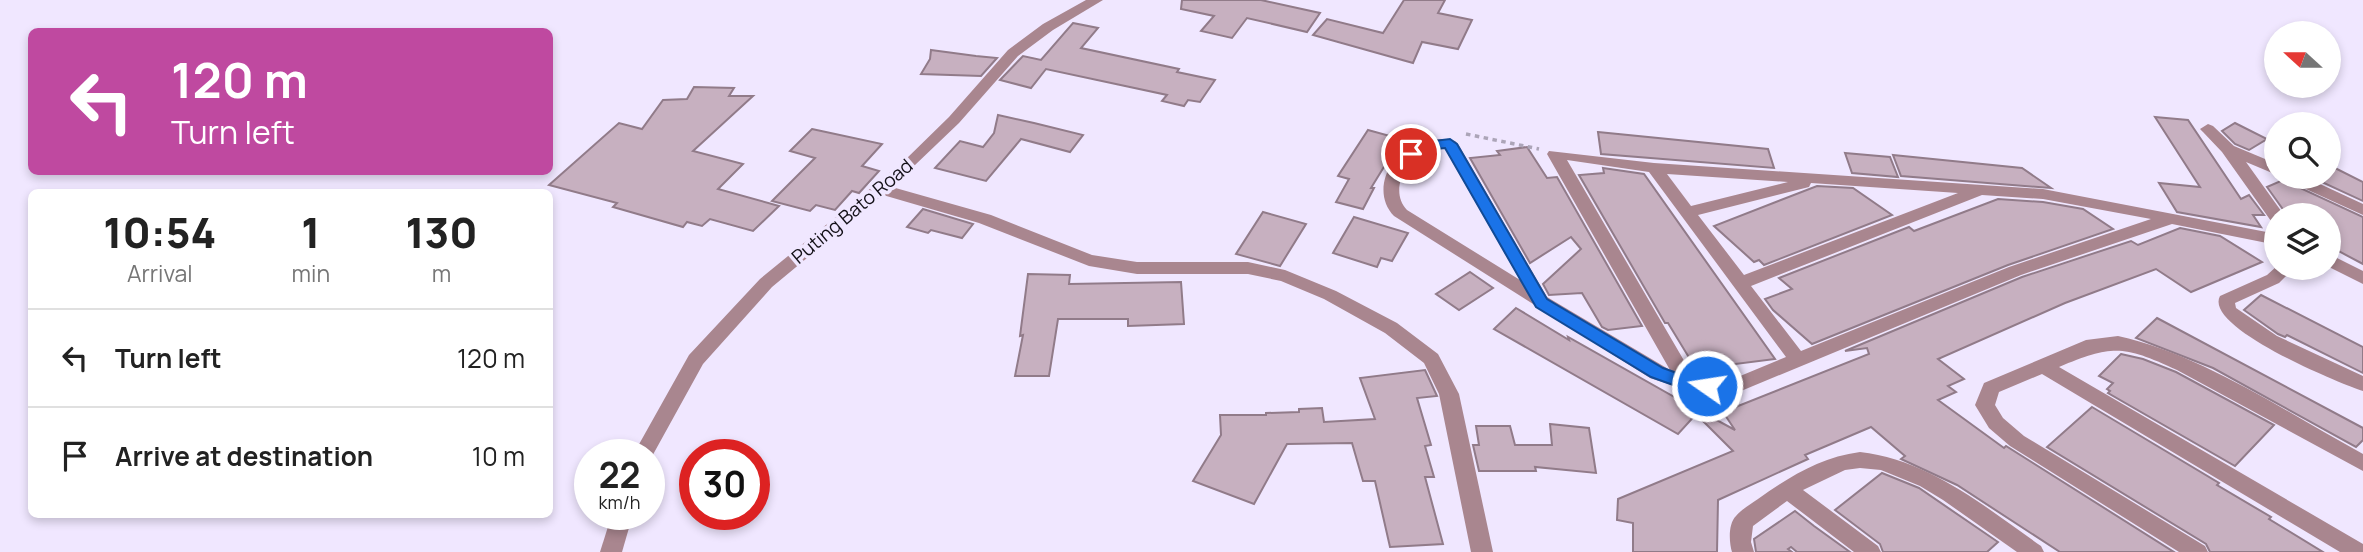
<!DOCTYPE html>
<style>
:root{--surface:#fff;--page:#f6f6f6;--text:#222;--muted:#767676;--line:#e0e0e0}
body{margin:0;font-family:Manrope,sans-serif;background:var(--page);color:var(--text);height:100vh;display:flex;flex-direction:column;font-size:26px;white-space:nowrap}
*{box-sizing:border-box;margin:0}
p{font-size:23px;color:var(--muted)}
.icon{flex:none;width:38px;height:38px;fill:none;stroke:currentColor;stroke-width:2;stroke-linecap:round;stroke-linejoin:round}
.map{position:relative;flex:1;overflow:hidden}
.panel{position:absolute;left:28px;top:189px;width:525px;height:329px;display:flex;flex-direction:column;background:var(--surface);border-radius:10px;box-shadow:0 4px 10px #0003}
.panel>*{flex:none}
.hud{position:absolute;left:28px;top:28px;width:525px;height:147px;border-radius:10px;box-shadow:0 4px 10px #0003;background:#bf49a0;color:#fff;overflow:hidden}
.needle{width:46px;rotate:291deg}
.buttons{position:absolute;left:2264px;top:21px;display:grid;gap:14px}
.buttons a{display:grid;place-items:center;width:77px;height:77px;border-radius:50%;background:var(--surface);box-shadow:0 4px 10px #0003;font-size:35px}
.speed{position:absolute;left:574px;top:439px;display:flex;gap:14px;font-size:35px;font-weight:700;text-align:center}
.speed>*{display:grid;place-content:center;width:91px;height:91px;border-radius:50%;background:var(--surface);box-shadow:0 4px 10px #0003;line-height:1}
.speed small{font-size:18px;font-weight:400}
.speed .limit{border:10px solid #d22;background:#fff;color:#111}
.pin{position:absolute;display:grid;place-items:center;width:60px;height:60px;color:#fff;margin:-30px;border:4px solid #fff;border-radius:50%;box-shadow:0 2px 7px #0007}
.me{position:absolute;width:77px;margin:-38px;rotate:283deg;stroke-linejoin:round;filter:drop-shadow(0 0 5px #0008)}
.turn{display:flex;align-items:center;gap:24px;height:147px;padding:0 28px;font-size:32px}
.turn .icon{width:91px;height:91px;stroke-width:2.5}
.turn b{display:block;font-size:49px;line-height:60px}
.eta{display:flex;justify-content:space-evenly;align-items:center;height:119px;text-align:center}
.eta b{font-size:42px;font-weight:800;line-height:49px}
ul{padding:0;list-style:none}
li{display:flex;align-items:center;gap:21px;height:98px;padding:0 28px;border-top:2px solid var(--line)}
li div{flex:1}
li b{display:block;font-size:26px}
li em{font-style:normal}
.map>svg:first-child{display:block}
.building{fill:#c7b0c0;stroke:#917b89;stroke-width:2}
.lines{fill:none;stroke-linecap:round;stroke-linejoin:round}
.path{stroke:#aca5b8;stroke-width:3.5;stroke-dasharray:4.5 4.5;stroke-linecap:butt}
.minor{fill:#a9868f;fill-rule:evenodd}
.route{fill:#1a73e8;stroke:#114b97;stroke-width:2}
.labels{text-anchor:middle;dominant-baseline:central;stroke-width:7;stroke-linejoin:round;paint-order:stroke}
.street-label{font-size:19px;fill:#131017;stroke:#f0e7ff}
</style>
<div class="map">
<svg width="2363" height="552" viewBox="0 0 2363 552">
<rect width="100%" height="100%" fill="#f0e7ff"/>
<g class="building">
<polygon points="1182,0 1261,0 1320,13 1307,32 1247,18 1232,38 1201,31 1214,16 1181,9"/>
<polygon points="1404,0 1445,0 1438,13 1472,20 1458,49 1422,42 1413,63 1313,35 1327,19 1383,33"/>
<polygon points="1073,23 1098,28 1081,48 1179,69 1177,72 1215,80 1200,102 1188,100 1184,106 1162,101 1167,95 1046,69 1031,88 1000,80 1023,56 1041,60"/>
<polygon points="931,50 976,56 997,58 981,76 921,74 930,59"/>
<polygon points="694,87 734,88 729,96 753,96 693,151 743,164 718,189 779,206 753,231 710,219 702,226 687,222 683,227 613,207 617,203 549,185 619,123 642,129 663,100 687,99"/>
<polygon points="998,115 1034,123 1083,135 1070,152 1021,139 986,181 935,168 960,141 983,147 994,133"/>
<polygon points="2155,117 2188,120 2241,199 2249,195 2264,215 2253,215 2261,227 2177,212 2159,183 2200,187"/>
<polygon points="2235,123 2267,139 2249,150 2235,144 2222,131"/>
<polygon points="812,129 882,144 862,166 879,171 859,193 852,191 835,210 816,205 810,211 772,201 815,158 790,151"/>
<polygon points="1368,130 1401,139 1371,188 1374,188 1363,209 1336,202 1349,179 1338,176"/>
<polygon points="1598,132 1768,149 1774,168 1601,154"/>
<polygon points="1527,147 1547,178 1557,177 1642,326 1608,330 1602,327 1582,293 1549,295 1543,284 1581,249 1571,237 1530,263 1470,158 1500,155 1497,151"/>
<polygon points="1845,153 1890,157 1898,177 1852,173"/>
<polygon points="1893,155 2022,168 2051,188 1901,176"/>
<polygon points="2329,165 2363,182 2363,201 2311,177 2329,177"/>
<polygon points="1603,168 1644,174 1775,359 1696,369 1668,323 1665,323 1579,175 1604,173"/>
<polygon points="2283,180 2363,217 2363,264 2329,246 2329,237 2336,231 2329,234 2329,215 2287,215 2267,187"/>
<polygon points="1817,186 1853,188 1892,215 1764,265 1759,260 1754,262 1714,226"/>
<polygon points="1998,199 2043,202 2083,209 2113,229 2008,265 1812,344 1773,310 1765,299 1792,289 1779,278 1909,227 1914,231"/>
<polygon points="923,209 973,224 962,238 931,230 928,233 907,227"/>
<polygon points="1263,212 1306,224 1280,266 1236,254"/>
<polygon points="1354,217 1408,233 1392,261 1381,258 1377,267 1333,253"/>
<polygon points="2180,228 2220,236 2262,262 2191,292 2156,269 2065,303 1938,359 1964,379 1948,386 1956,392 1938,400 2004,448 2006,446 2174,552 2060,552 1957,485 1901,459 1905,456 1871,427 1805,455 1808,459 1718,500 1717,552 1633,552 1633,523 1617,520 1618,499 1733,451 1699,417 1702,412 1735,430 1723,412 1869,354 1867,348 1845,351 2022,277 2131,241 2138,245"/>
<polygon points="1470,272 1493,288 1459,310 1436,294"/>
<polygon points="1028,274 1070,275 1069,284 1181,282 1184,324 1128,326 1128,319 1058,319 1049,376 1015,376 1023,335 1020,336"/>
<polygon points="2261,295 2363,347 2363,373 2287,335 2285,337 2278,334 2244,310"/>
<polygon points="1516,308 1569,340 1568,337 1699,411 1678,434 1494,329"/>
<polygon points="2157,318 2363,428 2363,440 2356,447 2213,368 2136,338"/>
<polygon points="2121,354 2143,359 2176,372 2274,425 2235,466 2108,393 2110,391 2107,389 2113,383 2099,376"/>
<polygon points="1425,370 1437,396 1417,398 1431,445 1425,446 1434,477 1425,477 1443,544 1390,547 1375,481 1363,481 1352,443 1287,444 1254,504 1193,481 1221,435 1220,415 1266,415 1266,413 1299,412 1299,409 1322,408 1324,422 1375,419 1360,378"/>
<polygon points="2092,407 2219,483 2217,485 2271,517 2269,519 2323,552 2210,552 2206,544 2047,447"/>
<polygon points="1550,424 1589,428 1596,473 1535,467 1536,471 1479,471 1473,445 1479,445 1476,426 1510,426 1515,445 1552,445"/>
<polygon points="1882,473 1919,488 1998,542 1987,552 1883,552 1880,544 1835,510"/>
<polygon points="1795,511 1814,526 1850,552 1797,552 1791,547 1788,549 1792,552 1756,552 1754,539"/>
</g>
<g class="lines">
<polyline class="path" points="1466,134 1539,149"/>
<g class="minor">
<polygon points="1086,0 1103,0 1053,30 1018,56 959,123 892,187 991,215 1092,255 1137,262 1248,262 1285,270 1336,291 1397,323 1438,354 1459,394 1493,552 1471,552 1439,394 1424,363 1385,333 1324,299 1281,281 1248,274 1137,274 1089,266 979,223 883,195 772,287 703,364 650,460 649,455 633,455 689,355 760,279 904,161 949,117 1008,50 1043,24"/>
<polygon points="2208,124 2213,126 2234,146 2277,164 2277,175 2246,162 2284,215 2277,215 2277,222 2271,221 2222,152 2203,132 2200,129"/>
<path d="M1443 139 1455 141 1458 144 1547 297 1670 370 1547 154 1549 151 1654 163 2043 189 2277 234V245L2172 224 2021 275 1741 391 1734 393 1687 390 1650 378 1394 216C1372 193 1387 156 1416 144 1424 140 1434 140 1443 139ZM1445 149 1520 280 1407 210C1389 192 1405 158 1428 150 1433 148 1439 149 1445 149ZM1567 160 1649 172 1786 357 1733 379 1693 376ZM1667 174 1788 182 1691 206ZM1811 183 1958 193 1744 275 1698 215 1809 187ZM1982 195 2043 199 2151 219 2009 267 1801 351 1751 286Z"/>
<polygon points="2284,177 2305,177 2363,204 2363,215 2286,180"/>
<polygon points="2329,254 2363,271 2363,284 2329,267"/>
<path d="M2277 266 2294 268 2279 283 2235 303 2236 308 2277 336 2363 376V391C2338 383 2203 327 2220 296L2267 275Z"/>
<path d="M2118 336C2201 354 2288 413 2363 454V471L2177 370C2124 346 2114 344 2059 367L2363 544V552H2340L2042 374 1999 392 1995 405 2003 418 2024 436 2205 546 2208 552H2179L2010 446 1989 428 1975 405 1984 383 2086 340Z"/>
<path d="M1860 452C1930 460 1985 507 2041 546L2044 552H2017L1943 500 1920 486 1881 470 1860 468 1845 470 1803 490 1878 546 1881 552H1854L1787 501 1753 526 1751 542 1754 552H1732C1729 542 1728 524 1736 516 1742 509 1751 504 1758 499 1789 477 1821 457 1860 452Z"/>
<polygon points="612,514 633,514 622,552 600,552"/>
</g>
</g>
<polygon class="route" points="1450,139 1457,144 1547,299 1663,368 1688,377 1714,382 1716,386 1714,391 1687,390 1651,377 1536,307 1445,148 1427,150 1411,158 1404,154 1418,143"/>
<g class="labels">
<g class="street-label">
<text transform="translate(852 211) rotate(-40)">Puting Bato Road</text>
</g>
</g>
</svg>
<div class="buttons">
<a><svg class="needle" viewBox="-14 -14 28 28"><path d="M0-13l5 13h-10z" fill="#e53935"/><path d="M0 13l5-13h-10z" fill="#767676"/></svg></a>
<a><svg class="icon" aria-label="search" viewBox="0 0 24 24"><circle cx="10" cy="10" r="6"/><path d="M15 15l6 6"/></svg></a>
<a><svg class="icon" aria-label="layers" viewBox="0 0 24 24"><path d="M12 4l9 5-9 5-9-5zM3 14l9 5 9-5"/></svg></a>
</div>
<div class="speed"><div>22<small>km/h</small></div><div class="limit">30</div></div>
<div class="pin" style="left:1411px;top:154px;background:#d93025"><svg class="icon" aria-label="arrive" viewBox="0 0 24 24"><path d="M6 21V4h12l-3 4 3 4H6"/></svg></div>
<svg class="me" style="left:1707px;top:386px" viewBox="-20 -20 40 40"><circle r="17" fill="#1a73e8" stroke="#fff" stroke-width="3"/><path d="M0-11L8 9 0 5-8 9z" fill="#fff"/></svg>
<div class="hud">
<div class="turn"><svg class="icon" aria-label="left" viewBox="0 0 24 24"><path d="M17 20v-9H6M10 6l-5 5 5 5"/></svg><div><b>120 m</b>Turn left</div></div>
</div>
<section class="panel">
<div class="eta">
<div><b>10:54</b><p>Arrival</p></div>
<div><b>1</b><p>min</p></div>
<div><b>130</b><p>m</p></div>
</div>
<ul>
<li><svg class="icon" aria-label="left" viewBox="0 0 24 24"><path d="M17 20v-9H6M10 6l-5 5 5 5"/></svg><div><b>Turn left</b></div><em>120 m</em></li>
<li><svg class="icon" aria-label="arrive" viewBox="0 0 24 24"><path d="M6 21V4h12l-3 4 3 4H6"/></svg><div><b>Arrive at destination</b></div><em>10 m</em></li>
</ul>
</section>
</div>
